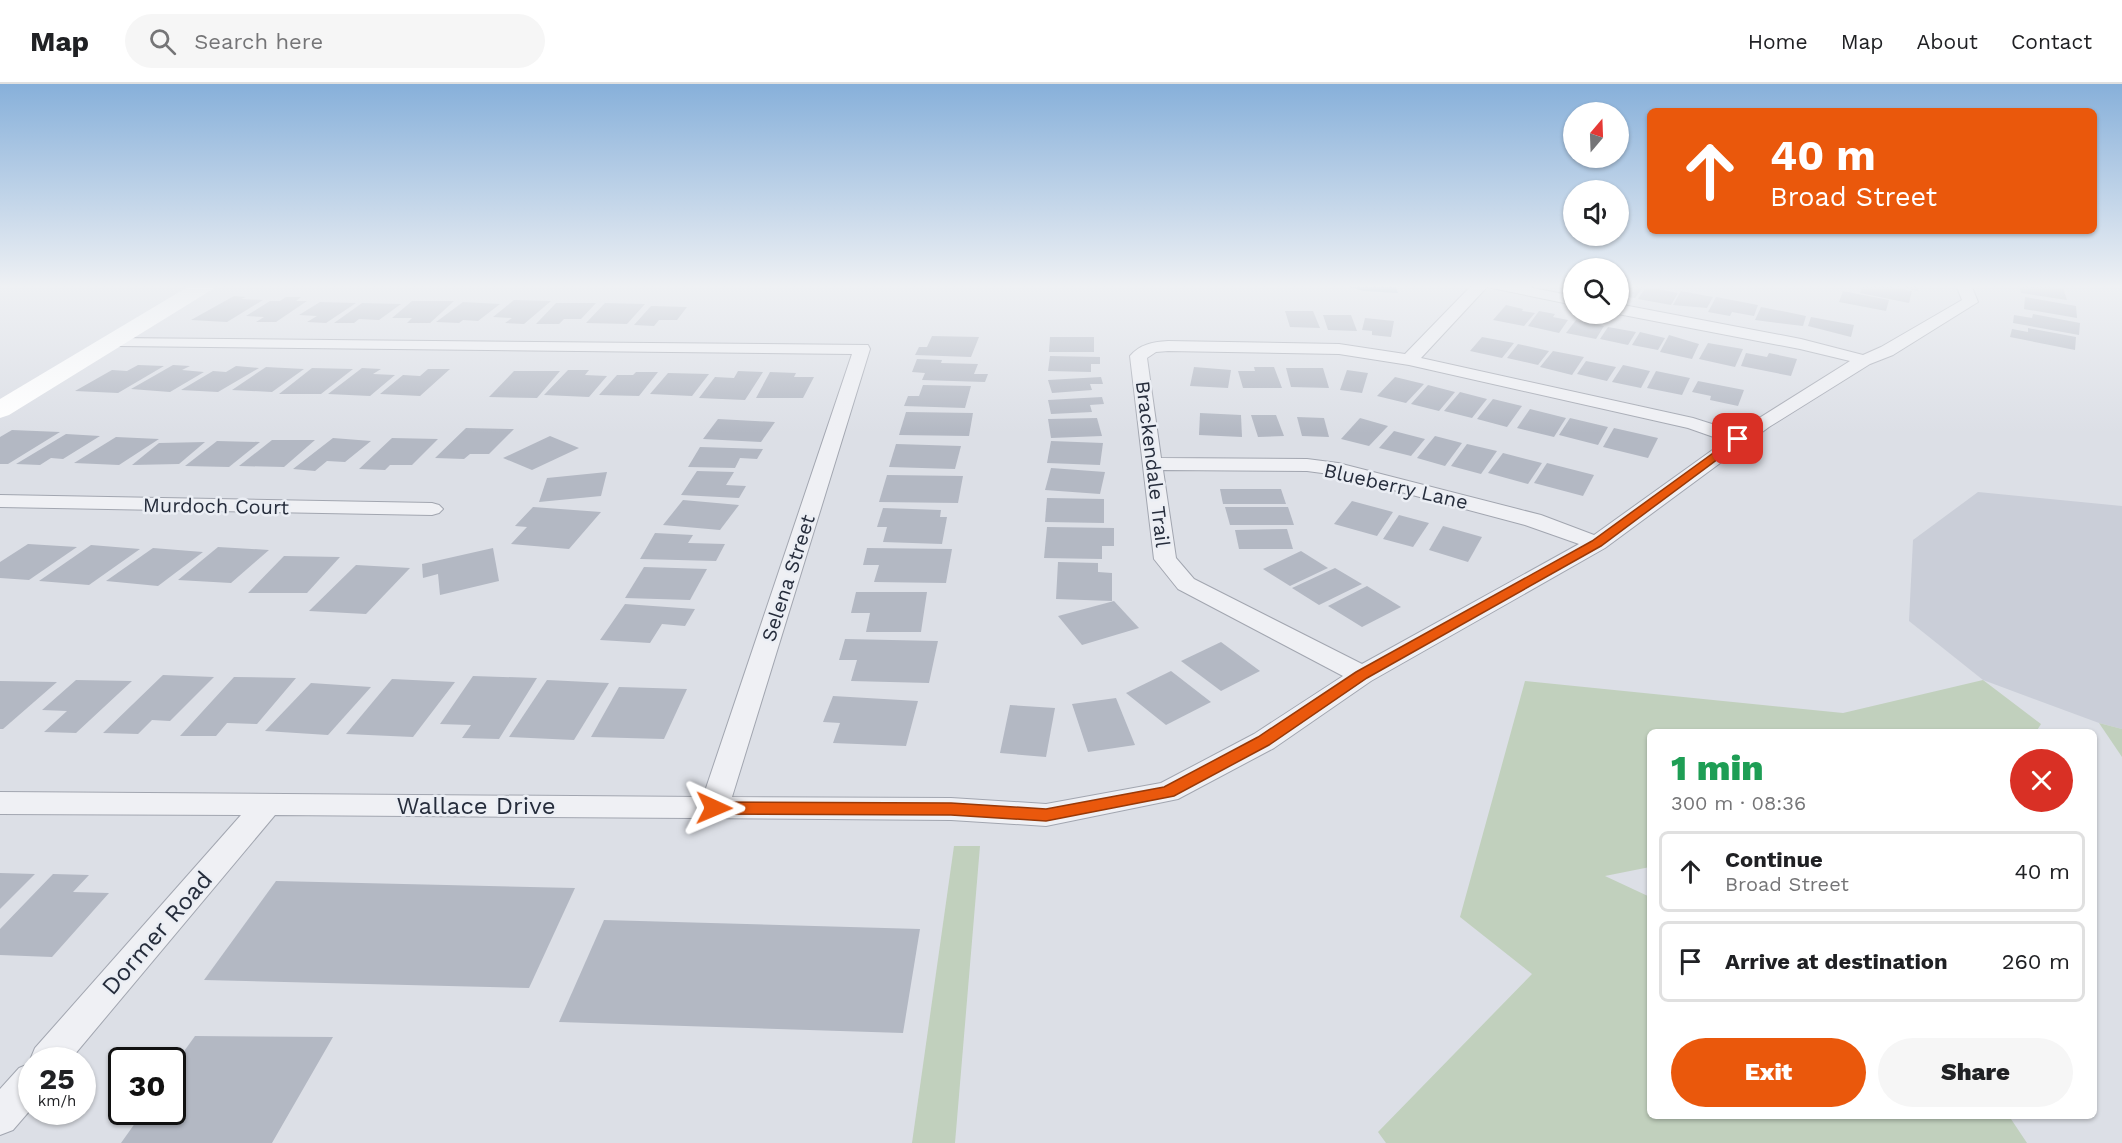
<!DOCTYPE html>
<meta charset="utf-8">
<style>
:root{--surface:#fff;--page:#f6f6f6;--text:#202124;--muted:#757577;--line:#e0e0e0;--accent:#ea580c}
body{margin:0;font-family:"Work Sans",sans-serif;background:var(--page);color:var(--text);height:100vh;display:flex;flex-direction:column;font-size:22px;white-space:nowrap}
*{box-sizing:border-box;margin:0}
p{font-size:20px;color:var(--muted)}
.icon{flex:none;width:33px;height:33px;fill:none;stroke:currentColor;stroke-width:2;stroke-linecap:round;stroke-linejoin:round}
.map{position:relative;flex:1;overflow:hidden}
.sheet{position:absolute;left:1647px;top:645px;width:450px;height:390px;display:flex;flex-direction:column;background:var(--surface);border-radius:9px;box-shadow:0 2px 4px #0004}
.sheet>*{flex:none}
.top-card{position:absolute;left:1647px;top:24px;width:450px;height:126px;border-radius:9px;box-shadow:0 2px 4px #0004;background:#ea580c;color:#fff;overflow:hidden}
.needle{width:39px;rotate:19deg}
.fabs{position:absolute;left:1563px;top:18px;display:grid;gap:12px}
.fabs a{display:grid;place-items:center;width:66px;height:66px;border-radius:50%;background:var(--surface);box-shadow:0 2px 4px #0004;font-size:30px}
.speed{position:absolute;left:18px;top:963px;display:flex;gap:12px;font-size:30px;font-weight:700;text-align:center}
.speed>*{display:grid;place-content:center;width:78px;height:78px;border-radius:50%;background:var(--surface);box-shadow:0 2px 4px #0004;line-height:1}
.speed small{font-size:15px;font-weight:400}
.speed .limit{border:3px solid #111;border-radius:9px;background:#fff;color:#111}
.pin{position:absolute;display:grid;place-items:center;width:51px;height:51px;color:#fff;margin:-26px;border-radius:12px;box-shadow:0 3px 9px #0006}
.me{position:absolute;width:66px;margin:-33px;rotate:91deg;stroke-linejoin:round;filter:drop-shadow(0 0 4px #0008)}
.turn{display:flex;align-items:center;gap:21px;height:126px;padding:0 24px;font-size:27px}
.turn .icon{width:78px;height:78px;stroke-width:2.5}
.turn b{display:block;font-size:42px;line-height:51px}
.round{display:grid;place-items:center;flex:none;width:63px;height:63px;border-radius:32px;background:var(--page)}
.summary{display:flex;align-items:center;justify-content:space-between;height:102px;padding:0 24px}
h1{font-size:36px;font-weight:800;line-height:45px;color:#1e9e55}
.action{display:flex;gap:12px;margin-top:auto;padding:12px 24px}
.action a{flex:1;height:69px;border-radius:36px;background:var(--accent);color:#fff;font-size:24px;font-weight:800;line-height:69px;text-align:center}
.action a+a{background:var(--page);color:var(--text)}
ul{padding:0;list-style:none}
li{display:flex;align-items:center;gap:18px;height:81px;margin:0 12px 9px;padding:0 12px;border:3px solid var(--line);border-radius:9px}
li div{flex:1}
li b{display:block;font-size:22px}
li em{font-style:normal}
header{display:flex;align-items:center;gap:36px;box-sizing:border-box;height:84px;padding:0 30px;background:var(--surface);border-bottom:2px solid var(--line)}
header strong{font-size:28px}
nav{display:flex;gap:33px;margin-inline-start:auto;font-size:21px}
.search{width:420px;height:54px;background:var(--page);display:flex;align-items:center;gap:15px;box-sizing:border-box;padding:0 21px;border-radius:33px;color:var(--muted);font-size:22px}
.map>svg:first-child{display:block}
.built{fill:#caced8}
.green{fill:#c1d0bd}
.water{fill:#97abc6}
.building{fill:#b3b8c3}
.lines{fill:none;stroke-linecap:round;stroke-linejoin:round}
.street-casing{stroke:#a2a6b0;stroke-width:2}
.street{fill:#eff0f4;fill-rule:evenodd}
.secondary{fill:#fff;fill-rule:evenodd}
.route{fill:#ea580c;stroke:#983908;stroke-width:1.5}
.labels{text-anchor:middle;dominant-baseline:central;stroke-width:5;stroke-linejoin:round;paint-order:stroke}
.street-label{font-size:20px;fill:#262d3c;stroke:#ebeef4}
.near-street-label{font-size:24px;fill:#262d3c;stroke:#ebeef4}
</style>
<header>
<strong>Map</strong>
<div class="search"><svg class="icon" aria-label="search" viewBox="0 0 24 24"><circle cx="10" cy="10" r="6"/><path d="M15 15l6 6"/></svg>Search here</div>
<nav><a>Home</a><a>Map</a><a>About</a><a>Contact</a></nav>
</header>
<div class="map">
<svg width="2122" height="1059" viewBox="0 0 2122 1059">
<rect width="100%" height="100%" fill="#dcdfe6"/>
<polygon class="built" points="1978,408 2122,422 2122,645 2099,639 1983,596 1909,537 1913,456"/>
<g class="green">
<polygon points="1983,596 2041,640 2036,648 1650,648 1650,783 1605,792 1650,813 1650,1032 2009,1032 2027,1059 1386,1059 1378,1048 1532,890 1460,833 1525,597 1843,629"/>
<polygon points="2099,639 2122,645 2122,673"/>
<polygon points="954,762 980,762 955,1059 912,1059"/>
</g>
<polygon class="water" points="1341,201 1395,201 1398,209 1364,207"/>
<g class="building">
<polygon points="1618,201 1634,201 1643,203 1635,214 1618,211"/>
<polygon points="1863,201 1880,201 1912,207 1909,219 1860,209"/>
<polygon points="1894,201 1919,201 1918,207"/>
<polygon points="2019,201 2063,204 2067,216 2021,209"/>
<polygon points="1646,203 1678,209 1671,221 1638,215"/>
<polygon points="1681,207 1713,213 1707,224 1673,221"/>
<polygon points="1843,207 1853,209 1889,216 1886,227 1839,218"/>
<polygon points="234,212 246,213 241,215 263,216 227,238 191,236"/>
<polygon points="286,213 301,213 296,217 307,217 276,238 256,238 264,233 246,232 270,217 280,217"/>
<polygon points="1716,213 1758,221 1754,232 1732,228 1730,232 1708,228"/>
<polygon points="2025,213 2076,222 2077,234 2024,225"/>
<polygon points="514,216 551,217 524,240 505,239 512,234 493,233"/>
<polygon points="412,217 454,217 430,239 407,239 412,234 392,234"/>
<polygon points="320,218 356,219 326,239 307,238 317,232 299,231"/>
<polygon points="463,218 500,220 478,237 463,236 459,239 436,238"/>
<polygon points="362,219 401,220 379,236 359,235 354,239 334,239"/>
<polygon points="556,219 596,219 581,235 564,235 559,240 536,240"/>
<polygon points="605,219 645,220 627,240 586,239"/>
<polygon points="1506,221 1523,225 1522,227 1535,229 1524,242 1493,236"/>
<polygon points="651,222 687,223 677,236 659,236 654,242 634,241"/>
<polygon points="1761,223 1787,228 1806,232 1803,242 1755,236"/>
<polygon points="1285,227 1313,227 1320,244 1290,243"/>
<polygon points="1539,227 1555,230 1553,233 1568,236 1559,249 1528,242"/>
<polygon points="2033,230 2080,239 2079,251 2013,239 2014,231 2032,234"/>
<polygon points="1323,231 1351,231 1357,247 1328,246"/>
<polygon points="1811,233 1854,241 1851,253 1808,242"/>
<polygon points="1365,234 1394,237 1391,253 1372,251 1372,247 1362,246"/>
<polygon points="1576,236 1604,242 1596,255 1566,249"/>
<polygon points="1608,243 1636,248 1628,261 1600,255"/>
<polygon points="2028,244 2076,253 2075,266 2010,253 2012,245 2028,248"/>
<polygon points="1640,248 1665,254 1658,266 1632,261"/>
<polygon points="1669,251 1699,260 1692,275 1660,268"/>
<polygon points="932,252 979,253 971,273 915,271 919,263 927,263"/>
<polygon points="1050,253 1094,253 1094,268 1049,268"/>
<polygon points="1482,253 1514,259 1502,274 1470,267"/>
<polygon points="1708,259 1743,265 1735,283 1699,275"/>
<polygon points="1518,260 1549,267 1538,281 1507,274"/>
<polygon points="1553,267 1584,273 1572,291 1540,283"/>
<polygon points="1746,269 1767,273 1769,269 1797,275 1791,292 1741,282"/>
<polygon points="1050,272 1100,273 1100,280 1091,280 1091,288 1048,287"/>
<polygon points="917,275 942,276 941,279 978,280 974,290 988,290 985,298 922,296 925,289 912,288"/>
<polygon points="1586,277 1616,283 1607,297 1577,290"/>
<polygon points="138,281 164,282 118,309 75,307 112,286 127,287"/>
<polygon points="173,281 190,282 182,286 204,288 170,308 131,305"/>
<polygon points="1623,281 1650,287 1641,304 1612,298"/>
<polygon points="236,282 259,284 218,308 181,306 213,287 226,288"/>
<polygon points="266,283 304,285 272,308 232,306"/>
<polygon points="1194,283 1231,286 1228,304 1190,302"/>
<polygon points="1254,283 1274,283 1282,304 1243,304 1238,287 1255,287"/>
<polygon points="312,284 353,285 321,310 279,310"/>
<polygon points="362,284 381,285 373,290 395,291 370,312 328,310"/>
<polygon points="1286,284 1323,284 1329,304 1291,303"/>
<polygon points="428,285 450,285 420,312 380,310 403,291 420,292"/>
<polygon points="568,286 589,286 585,291 607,292 589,313 544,311"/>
<polygon points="1347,286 1368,289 1362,309 1340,306"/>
<polygon points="514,287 560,287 537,314 489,313"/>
<polygon points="738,287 763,288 745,316 699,314 715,293 734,294"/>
<polygon points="1656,287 1690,294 1682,311 1647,304"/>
<polygon points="636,288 658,288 639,312 599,311 617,291 633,291"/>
<polygon points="770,288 796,289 794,293 814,293 803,314 756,314"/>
<polygon points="668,289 709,290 692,312 650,310"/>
<polygon points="1101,293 1103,300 1090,300 1092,306 1052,309 1048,296"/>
<polygon points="1395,293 1424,300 1406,319 1377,312"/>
<polygon points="1698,297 1744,306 1738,322 1710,316 1711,312 1692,308"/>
<polygon points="923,301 971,302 965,324 904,322 908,312 919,312"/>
<polygon points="1428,301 1455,308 1439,327 1411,320"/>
<polygon points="1460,308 1487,315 1472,334 1444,327"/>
<polygon points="1102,313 1104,320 1090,321 1092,328 1051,330 1048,316"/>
<polygon points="1493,315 1522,322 1507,343 1477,335"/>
<polygon points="1530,325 1566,334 1554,353 1517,344"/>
<polygon points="906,328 973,329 969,352 899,351"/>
<polygon points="1200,329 1241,331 1242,353 1199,351"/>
<polygon points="1251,331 1276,331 1284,352 1258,353"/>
<polygon points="1297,333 1324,334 1329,353 1302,352"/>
<polygon points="1097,334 1102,352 1051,354 1048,335"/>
<polygon points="1360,334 1388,342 1369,362 1341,355"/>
<polygon points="1570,334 1608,343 1598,361 1559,351"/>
<polygon points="718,335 775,338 761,358 703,355"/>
<polygon points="466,344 514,345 489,370 470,370 464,375 435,374"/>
<polygon points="1614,344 1658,354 1648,374 1603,363"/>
<polygon points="12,346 60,348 8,380 0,380 0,353"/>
<polygon points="1394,347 1425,355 1411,372 1379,364"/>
<polygon points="66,350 100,352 63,375 51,374 40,381 16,380"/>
<polygon points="550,352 579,364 532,386 503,374"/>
<polygon points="1435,352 1462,359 1445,382 1417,374"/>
<polygon points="116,353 159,355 119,381 74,379"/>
<polygon points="333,354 371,357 345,378 327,377 315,387 293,385"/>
<polygon points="392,354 438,355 412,381 390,381 385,386 359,385"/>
<polygon points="272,356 315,356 284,383 239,382"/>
<polygon points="217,357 260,358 229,383 185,382"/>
<polygon points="1051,357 1103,359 1100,381 1047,379"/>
<polygon points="205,358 179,380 132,381 159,359"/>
<polygon points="896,360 961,362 955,385 889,383"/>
<polygon points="1467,360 1497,367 1481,390 1451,382"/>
<polygon points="700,363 763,365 757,375 740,374 735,384 688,383"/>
<polygon points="1503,369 1542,379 1528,400 1488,389"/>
<polygon points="1547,379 1594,391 1583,412 1534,399"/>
<polygon points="1051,384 1105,388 1100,410 1045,406"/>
<polygon points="697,387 734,388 726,401 746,402 739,414 681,411"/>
<polygon points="607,388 601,412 539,418 547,394"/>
<polygon points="887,391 963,392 958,419 879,418"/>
<polygon points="1220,405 1281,405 1286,420 1223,420"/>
<polygon points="1047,414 1104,415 1104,439 1045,438"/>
<polygon points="683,416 739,421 720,446 663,441"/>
<polygon points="1352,417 1393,428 1377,452 1334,440"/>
<polygon points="533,423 601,428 569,465 511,460 527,443 515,442"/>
<polygon points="1225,423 1288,423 1294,441 1230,441"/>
<polygon points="883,424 941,426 940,433 947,433 942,460 883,458 887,443 877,443"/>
<polygon points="1399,431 1429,439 1413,463 1383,455"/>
<polygon points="1443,442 1482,453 1468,478 1429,466"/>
<polygon points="1047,443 1114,444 1114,462 1102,462 1102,475 1044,474"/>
<polygon points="1287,445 1293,465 1239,465 1235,446"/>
<polygon points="655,449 693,451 688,459 725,460 716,477 640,475"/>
<polygon points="28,460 77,463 29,496 0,494 0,478"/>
<polygon points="91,461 140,465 89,501 39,497"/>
<polygon points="218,463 269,466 231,499 178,496"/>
<polygon points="153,464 203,468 158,502 106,497"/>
<polygon points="493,464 499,497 440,511 438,490 423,494 422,480"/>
<polygon points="867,464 952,465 946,499 874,498 879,481 863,481"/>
<polygon points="1301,467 1328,484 1290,502 1263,485"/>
<polygon points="284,472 340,473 307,509 248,509"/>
<polygon points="1058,478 1098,479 1098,488 1112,489 1112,517 1056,515"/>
<polygon points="356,481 410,484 366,530 309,527"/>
<polygon points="644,483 707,485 690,516 625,514"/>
<polygon points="1335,484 1362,500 1319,521 1292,504"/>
<polygon points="1367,502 1401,523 1362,543 1328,522"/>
<polygon points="856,508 927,508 921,548 866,548 870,529 851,529"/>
<polygon points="1114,517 1139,544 1082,561 1058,532"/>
<polygon points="625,520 695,525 685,542 662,540 650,559 600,556"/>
<polygon points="845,555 938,557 929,599 851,597 857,576 839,576"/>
<polygon points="1221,558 1260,587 1221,607 1181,577"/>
<polygon points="1171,587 1211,618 1166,641 1126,609"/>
<polygon points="163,591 214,593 170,637 152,636 138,650 103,649"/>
<polygon points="473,592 537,594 499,655 462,654 471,641 440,640"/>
<polygon points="234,593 296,594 257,640 227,639 216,652 180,652"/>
<polygon points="392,595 455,598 413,653 346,650"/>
<polygon points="76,596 132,597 76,649 44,648 67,627 42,626"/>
<polygon points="547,596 609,599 574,656 509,653"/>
<polygon points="0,597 57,598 3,645 0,645"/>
<polygon points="311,599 371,603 328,651 265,647"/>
<polygon points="619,603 687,605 664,655 591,653"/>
<polygon points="833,612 918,617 906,662 833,659 840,639 823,638"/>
<polygon points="1116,614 1135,661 1088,668 1072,620"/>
<polygon points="1010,621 1055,624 1046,673 1000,669"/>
<polygon points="0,789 35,790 0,825"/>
<polygon points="53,790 89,791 73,808 109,809 52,873 0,871 0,845"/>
<polygon points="276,797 575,804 529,904 204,896"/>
<polygon points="604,836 920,845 903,949 559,938"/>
<polygon points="195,952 333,953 272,1059 121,1059 143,1028 172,1028 172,984"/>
</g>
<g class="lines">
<defs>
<g id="street">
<path d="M1472 201H1517L1574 212V221L1487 203 1421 274 1693 334 1737 348 1850 277 1800 265 1618 230V220L1801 255 1863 271 1881 263 1962 216 1956 201H1971L1978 218 1893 271 1870 280 1769 343 1605 464 1371 597 1274 664 1178 715 1046 742 951 736 275 731 70 976H32V1024L13 1046 0 1051V1005L19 984 31 979 30 976 35 964 241 731 0 730V708L703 713 852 270 117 262 109 257 111 254 868 261 870 265 732 713 951 714 1046 720 1161 699 1254 650 1343 592 1178 505 1154 475 1130 272C1140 260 1153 258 1168 257L1339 260 1405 270ZM1168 267 1339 270 1409 281 1688 344 1725 357 1594 451 1541 431 1338 379 1307 375 1161 374 1147 274 1156 268ZM1163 386 1307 387 1337 391 1525 441 1579 460 1362 580 1194 495 1176 474Z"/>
<polygon points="0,411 432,419 439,421 443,425 439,429 432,431 0,423"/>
</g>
</defs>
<use href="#street" class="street-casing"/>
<use href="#street" class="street"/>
<polygon class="secondary" points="191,201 216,201 213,205 9,331 0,334 0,315"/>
</g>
<linearGradient id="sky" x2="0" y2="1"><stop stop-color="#87b0da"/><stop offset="0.58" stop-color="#eff1f4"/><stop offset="1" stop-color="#eff1f4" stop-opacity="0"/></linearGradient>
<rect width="2122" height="349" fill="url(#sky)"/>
<polygon class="route" points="1738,351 1742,352 1742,357 1601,462 1367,594 1269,661 1174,712 1046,737 951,731 714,730 708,728 706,724 708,719 714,718 951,719 1046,725 1164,703 1258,653 1356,588 1592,457"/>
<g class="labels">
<g class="street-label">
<text transform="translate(1153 380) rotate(83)">Brackendale Trail</text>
<text transform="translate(1396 402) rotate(13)">Blueberry Lane</text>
<text transform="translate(216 422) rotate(1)">Murdoch Court</text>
<text transform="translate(788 494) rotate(-72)">Selena Street</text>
</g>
<g class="near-street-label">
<text x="476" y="722">Wallace Drive</text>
<text transform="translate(157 849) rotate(-49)">Dormer Road</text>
</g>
</g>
</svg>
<div class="fabs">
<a><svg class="needle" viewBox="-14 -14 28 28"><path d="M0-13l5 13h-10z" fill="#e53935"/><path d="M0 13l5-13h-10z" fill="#757577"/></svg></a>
<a><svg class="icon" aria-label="sound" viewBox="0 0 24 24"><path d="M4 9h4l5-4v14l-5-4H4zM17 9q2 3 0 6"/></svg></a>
<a><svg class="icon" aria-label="search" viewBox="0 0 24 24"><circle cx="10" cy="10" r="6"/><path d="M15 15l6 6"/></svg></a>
</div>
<div class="speed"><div>25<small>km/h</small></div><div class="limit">30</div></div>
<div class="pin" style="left:1738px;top:355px;background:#d93025"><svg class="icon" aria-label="arrive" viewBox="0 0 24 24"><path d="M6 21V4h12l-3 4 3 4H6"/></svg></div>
<svg class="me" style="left:714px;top:724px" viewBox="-20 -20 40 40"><path d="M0-17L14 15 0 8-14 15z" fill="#ea580c" stroke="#fff" stroke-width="4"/></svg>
<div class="top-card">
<div class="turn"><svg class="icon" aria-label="ahead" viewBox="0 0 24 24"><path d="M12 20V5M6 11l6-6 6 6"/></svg><div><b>40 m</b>Broad Street</div></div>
</div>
<section class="sheet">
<div class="summary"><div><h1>1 min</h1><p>300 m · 08:36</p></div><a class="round" style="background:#d93025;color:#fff"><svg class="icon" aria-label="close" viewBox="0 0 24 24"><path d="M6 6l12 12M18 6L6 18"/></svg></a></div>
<ul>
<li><svg class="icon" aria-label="ahead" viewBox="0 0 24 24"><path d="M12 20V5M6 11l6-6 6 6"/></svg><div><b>Continue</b><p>Broad Street</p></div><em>40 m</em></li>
<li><svg class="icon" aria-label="arrive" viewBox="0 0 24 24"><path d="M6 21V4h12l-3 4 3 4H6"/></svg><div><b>Arrive at destination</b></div><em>260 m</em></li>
</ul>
<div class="action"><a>Exit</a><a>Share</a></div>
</section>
</div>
